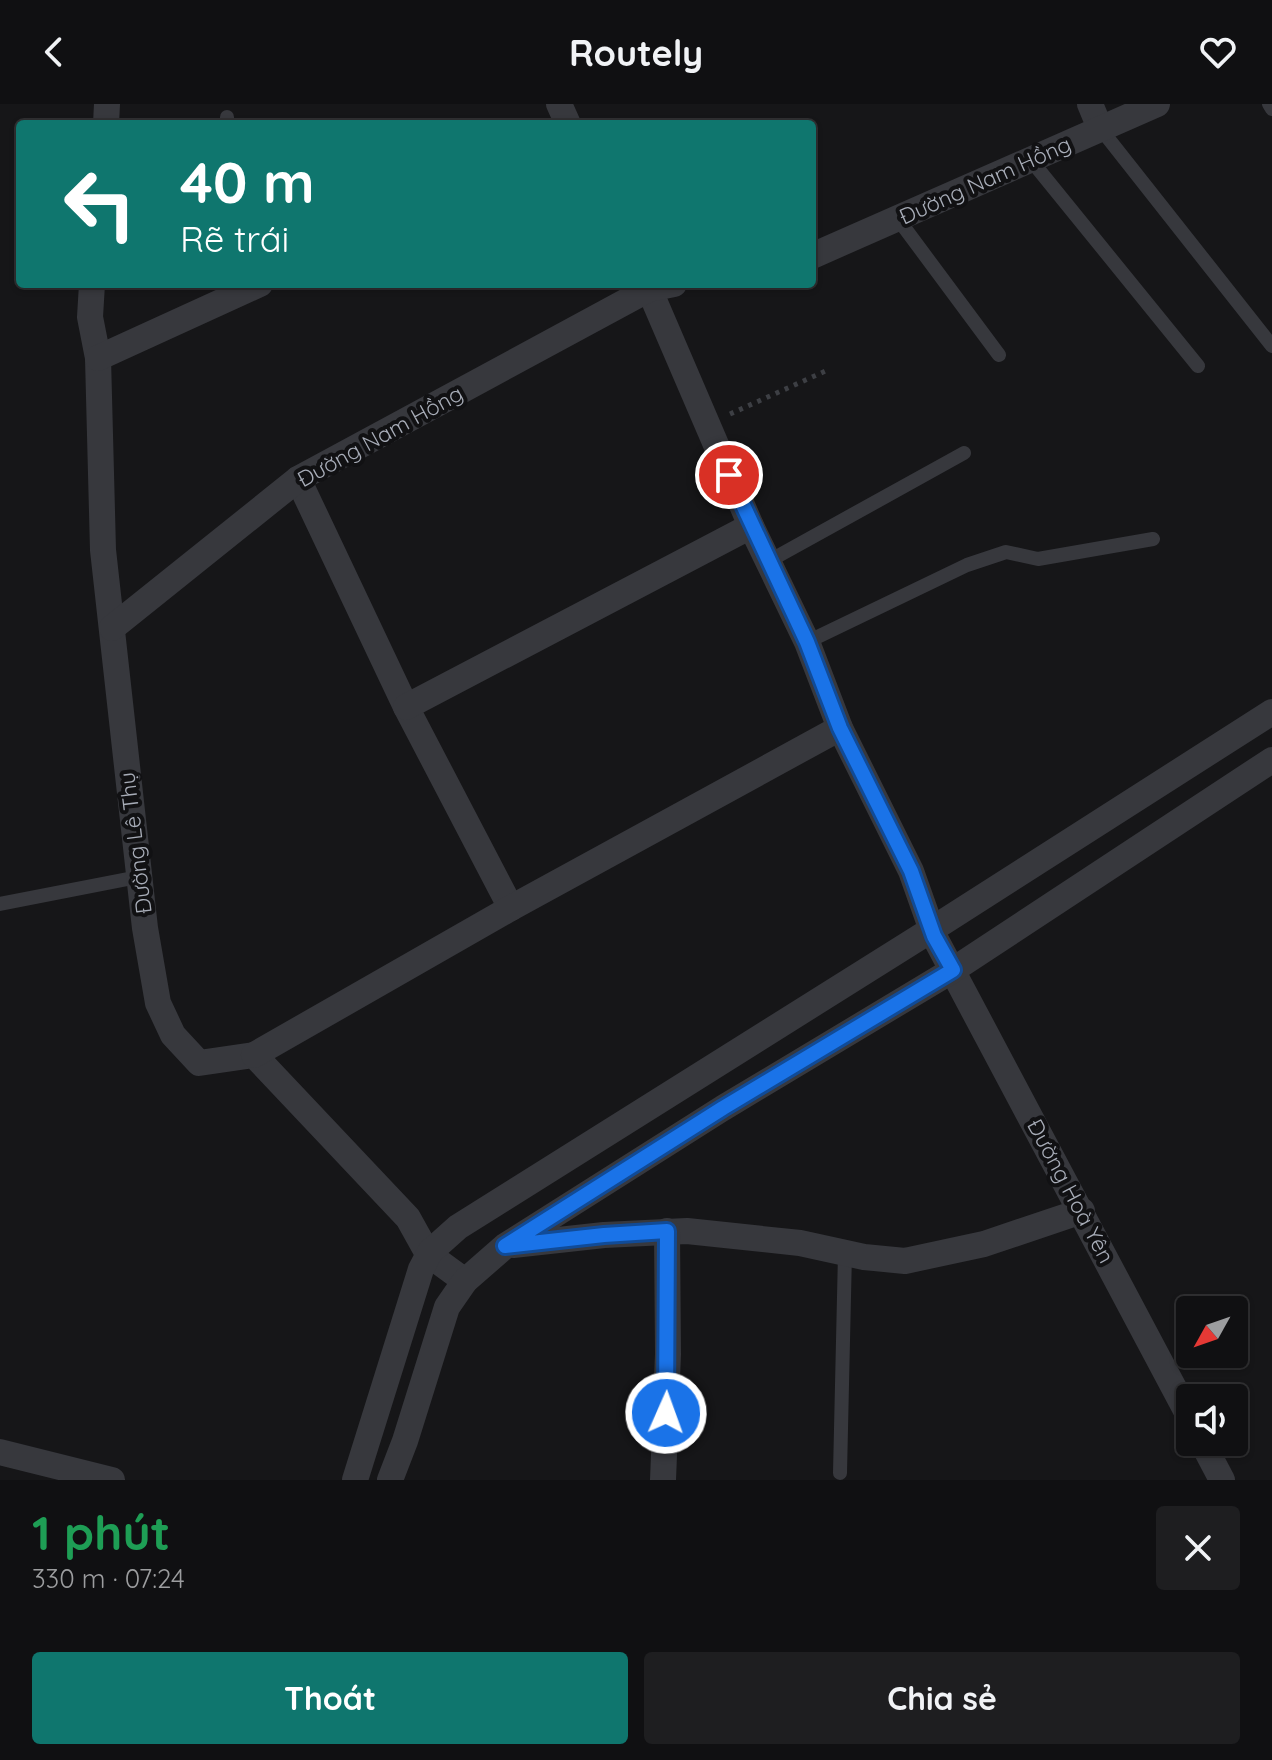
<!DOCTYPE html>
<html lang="vi">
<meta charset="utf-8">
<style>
:root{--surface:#101012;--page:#1e1e20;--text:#f1f3f6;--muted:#9c9d9f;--line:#303032;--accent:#0f766e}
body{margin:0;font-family:Quicksand,sans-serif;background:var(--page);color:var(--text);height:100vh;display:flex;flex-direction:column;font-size:30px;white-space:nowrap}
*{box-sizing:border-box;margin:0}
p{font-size:26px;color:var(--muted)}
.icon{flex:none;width:44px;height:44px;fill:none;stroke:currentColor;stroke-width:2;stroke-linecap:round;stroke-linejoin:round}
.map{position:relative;height:1376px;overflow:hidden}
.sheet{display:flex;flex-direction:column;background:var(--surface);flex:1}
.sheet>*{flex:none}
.banner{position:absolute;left:16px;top:16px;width:800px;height:168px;border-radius:8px;box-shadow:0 2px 6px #0004,0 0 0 2px var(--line);background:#0f766e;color:#fff;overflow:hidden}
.needle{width:52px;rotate:230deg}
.buttons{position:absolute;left:1176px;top:1192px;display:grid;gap:16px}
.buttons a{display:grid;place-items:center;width:72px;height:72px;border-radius:8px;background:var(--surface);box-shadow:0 2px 6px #0004,0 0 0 2px var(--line);font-size:40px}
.pin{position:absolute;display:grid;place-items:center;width:68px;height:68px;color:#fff;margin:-34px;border:4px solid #fff;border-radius:50%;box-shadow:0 2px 8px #0007}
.me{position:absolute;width:88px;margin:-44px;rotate:2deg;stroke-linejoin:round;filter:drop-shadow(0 0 6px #0008)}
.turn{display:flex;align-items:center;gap:28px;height:168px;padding:0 32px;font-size:36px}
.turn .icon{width:104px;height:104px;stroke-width:2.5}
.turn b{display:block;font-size:56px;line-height:68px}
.round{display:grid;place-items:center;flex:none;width:84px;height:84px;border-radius:8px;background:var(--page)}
.head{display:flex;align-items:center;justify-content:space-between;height:136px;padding:0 32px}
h1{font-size:48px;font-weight:700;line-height:60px;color:#1e9e55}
.primary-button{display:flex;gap:16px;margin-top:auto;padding:16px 32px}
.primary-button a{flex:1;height:92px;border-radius:8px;background:var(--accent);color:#fff;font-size:32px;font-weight:700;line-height:92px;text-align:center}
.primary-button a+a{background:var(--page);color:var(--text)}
header{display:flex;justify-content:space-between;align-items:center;height:104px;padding:0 32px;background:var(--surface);font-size:36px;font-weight:700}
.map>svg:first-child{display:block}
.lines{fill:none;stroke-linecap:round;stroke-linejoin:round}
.path{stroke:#3d3f44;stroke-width:5;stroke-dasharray:4 6;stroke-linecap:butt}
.service{stroke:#37383d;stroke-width:14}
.minor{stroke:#37383d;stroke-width:26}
.route-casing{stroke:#114b97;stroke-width:20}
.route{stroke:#1a73e8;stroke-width:14}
.labels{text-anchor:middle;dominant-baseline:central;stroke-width:8;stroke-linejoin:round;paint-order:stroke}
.street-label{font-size:22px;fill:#a8adb8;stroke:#111113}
</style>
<header><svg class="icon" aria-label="back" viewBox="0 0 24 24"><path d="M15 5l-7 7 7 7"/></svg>Routely<svg class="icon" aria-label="heart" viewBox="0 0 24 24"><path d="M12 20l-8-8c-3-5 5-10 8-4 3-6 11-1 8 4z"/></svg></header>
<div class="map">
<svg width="1272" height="1376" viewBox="0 0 1272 1376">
<rect width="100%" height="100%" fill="#161618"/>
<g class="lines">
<polyline class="path" points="730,310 830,265"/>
<g class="service">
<polyline points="1269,0 1272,5"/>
<polyline points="227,13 227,20"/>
<polyline points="1100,24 1272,242"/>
<polyline points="1030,55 1198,262"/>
<polyline points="898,115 999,251"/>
<polyline points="769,457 964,349"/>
<polyline points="807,538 967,461 1006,448 1038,455 1153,435"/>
<polyline points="0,800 138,773"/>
<polyline points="840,1369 845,1149"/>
</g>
<g class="minor">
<polyline points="559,0 568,20"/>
<polyline points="1090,0 1100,24"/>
<polyline points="106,20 107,0"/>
<polyline points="812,152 1157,0"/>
<polyline points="92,180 90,213 98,254 103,446 145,824 158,899 173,931 199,959 254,951 408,1114 428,1150 465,1177"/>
<polyline points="647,180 751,422 807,538 840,624 911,767 934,832 1190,1314"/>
<polyline points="98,254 260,180"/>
<polyline points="298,375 406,603 511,804"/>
<polyline points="112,524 298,375 649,185 674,180"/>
<polyline points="406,603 751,422"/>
<polyline points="254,951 511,804 840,624"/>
<polyline points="513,1141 604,1131 687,1127 800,1139 864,1153 905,1157 984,1140 1082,1107"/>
<polyline points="1202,1338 1222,1376"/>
<polyline points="0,1348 112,1376"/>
<polyline points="355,1376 421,1165 430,1148 458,1123 931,826 1272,608"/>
<polyline points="390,1376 405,1337 447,1203 465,1177 505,1142 723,1004 953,866 1272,656"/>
<polyline points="663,1376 668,1250 667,1127"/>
</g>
</g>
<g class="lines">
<defs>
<polyline id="route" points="666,1309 667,1127 604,1131 505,1142 723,1004 953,866 934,832 911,767 840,624 807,538 729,371"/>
</defs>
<use href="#route" class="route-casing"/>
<use href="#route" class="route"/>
</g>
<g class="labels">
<g class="street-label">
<text transform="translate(985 76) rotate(-24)">Đường Nam Hồng</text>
<text transform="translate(380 332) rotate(-29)">Đường Nam Hồng</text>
<text transform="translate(135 739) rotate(-97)">Đường Lê Thụ</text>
<text transform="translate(1071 1087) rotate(62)">Đường Hoà Yên</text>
</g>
</g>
</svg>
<div class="buttons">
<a><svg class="needle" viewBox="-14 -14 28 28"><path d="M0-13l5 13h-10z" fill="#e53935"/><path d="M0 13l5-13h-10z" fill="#9c9d9f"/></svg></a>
<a><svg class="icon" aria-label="sound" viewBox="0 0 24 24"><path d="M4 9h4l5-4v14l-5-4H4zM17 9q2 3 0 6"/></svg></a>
</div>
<div class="pin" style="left:729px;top:371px;background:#d93025"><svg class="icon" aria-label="arrive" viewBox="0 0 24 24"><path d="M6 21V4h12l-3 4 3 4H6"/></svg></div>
<svg class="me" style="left:666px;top:1309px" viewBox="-20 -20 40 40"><circle r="17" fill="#1a73e8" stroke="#fff" stroke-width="3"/><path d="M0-11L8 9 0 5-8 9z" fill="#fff"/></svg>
<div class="banner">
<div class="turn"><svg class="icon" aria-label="left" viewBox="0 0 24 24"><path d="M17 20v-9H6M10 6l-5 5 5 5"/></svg><div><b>40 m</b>Rẽ trái</div></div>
</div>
</div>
<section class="sheet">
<div class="head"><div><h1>1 phút</h1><p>330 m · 07:24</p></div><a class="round"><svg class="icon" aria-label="close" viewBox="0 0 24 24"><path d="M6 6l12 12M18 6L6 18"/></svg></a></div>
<div class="primary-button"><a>Thoát</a><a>Chia sẻ</a></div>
</section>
